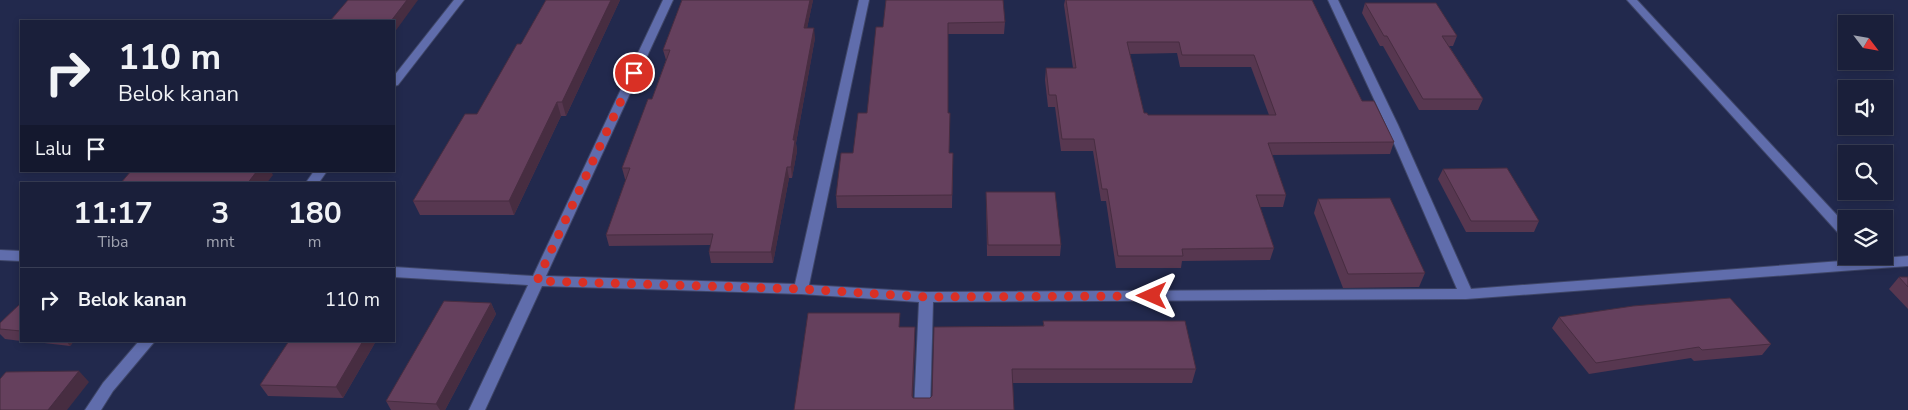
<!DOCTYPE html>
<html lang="id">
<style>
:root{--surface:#1a1f3a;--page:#232742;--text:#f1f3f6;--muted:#9fa2af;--line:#383d54}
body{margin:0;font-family:"Nunito Sans",sans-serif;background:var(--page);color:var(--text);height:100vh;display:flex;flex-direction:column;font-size:19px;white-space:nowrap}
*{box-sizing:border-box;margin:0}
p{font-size:16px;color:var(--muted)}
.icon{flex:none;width:28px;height:28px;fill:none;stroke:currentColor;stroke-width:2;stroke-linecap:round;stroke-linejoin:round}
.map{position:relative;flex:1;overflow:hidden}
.panel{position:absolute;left:20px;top:182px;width:375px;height:160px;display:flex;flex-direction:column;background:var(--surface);border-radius:0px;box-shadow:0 2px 8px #0003,0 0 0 1px var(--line)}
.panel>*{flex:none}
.banner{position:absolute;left:20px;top:20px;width:375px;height:152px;border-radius:0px;box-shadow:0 2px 8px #0003,0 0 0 1px var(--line);background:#1a1f3a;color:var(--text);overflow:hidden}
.needle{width:32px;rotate:121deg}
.fabs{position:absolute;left:1838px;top:15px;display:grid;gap:10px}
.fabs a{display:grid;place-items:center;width:55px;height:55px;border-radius:0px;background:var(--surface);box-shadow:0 2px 8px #0003,0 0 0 1px var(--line);font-size:25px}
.pin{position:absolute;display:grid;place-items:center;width:42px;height:42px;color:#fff;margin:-21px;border:2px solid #fff;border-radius:50%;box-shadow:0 1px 5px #0007}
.me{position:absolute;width:55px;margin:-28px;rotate:270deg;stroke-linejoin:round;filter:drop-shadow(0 0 4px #0008)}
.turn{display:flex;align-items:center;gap:18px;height:105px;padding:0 15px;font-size:22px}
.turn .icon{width:65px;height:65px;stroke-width:2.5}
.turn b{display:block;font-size:35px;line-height:42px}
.then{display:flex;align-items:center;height:48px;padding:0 15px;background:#0003;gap:10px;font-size:19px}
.eta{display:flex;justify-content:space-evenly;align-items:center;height:85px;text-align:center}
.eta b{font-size:30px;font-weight:700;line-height:35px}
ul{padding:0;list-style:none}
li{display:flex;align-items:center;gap:15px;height:65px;padding:0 15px;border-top:1px solid var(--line)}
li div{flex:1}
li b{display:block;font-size:19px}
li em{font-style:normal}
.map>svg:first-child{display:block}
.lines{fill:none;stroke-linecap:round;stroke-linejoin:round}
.minor-casing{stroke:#3f4668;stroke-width:2}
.minor{fill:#606dac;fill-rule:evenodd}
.wall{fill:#573750;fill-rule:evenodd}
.shaded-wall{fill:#472d41}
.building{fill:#65405d;stroke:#472d41;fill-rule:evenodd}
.route{stroke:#d93025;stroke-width:9;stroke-dasharray:0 16.2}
</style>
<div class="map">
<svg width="1908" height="410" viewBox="0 0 1908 410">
<rect width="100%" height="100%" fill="#22294d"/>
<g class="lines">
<defs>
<g id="minor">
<polygon points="454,0 464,0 398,85 394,86 394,76"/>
<polygon points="663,0 673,0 546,276 795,284 859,0 869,0 809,285 926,292 1457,289 1386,125 1328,0 1338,0 1398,125 1471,289 1908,256 1908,266 1466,299 933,302 930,410 914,410 919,302 801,294 542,286 485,410 469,410 528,285 394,277 394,267 533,276"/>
<polygon points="1627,0 1637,0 1846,225 1846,237 1841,236"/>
<polygon points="314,171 327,171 318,184 305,184"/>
<polygon points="0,250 21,251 21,261 0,260"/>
<polygon points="139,341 155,341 113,391 101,410 85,410 103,383"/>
</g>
</defs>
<use href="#minor" class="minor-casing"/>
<use href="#minor" class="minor"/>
</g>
<g class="wall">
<polygon points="546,0 620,0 566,116 561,116 514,215 420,215 413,201 477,114 521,44"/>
<polygon points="682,0 813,0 807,28 815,38 796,143 797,151 792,178 789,178 773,263 711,263 709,252 711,245 609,246 606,235 626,179 625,179 622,168 652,99 666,60 663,50"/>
<polygon points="886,0 1005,22 1004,34 948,34 948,113 949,153 953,153 952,208 837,208 836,196 853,153 867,113 883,27"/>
<path d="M1065 0H1312L1362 101 1394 142 1390 154 1272 155 1286 195 1283 207H1260L1274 248 1270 260 1182 261 1181 268H1116L1106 201H1101L1093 151H1061L1055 107H1048L1045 80 1046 68H1073L1064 5ZM1177 53 1180 67H1251L1269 115H1148L1144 113 1130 54Z"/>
<polygon points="1365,3 1457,36 1453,46 1449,46 1483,99 1478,110 1419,110 1383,46 1380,46 1362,13"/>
<polygon points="1443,169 1539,221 1534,232 1466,232 1438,179"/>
<polygon points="986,192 1061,245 1060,256 987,256"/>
<polygon points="1318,199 1425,273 1419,287 1343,288 1314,213"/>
<polygon points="1899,277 1908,277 1908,309 1889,289"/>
<polygon points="21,303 21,341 5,339 0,334 0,323"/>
<polygon points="491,303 496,314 445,410 391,410 386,401"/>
<polygon points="1559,317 1771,344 1762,355 1694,361 1691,358 1589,374 1552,328"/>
<polygon points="1043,321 1196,369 1192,383 1012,383 1014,410 794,410 915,341 913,397 913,398 930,398 1043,326"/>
<polygon points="27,341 74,341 70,346"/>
<polygon points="289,341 376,341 343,398 268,396 260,385"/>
</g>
<g class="shaded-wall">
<polygon points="407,0 418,0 394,33 394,21 391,21"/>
<polygon points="611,0 620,0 566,116 562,102"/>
<polygon points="810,0 813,0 805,38 804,28"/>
<polygon points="814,28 815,38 796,143 797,151 792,178 791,167 793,140"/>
<polygon points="557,102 561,116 514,215 509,201"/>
<polygon points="787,167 789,178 773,263 771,252"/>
<polygon points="257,171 271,171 273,175 266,184 247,184"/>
<polygon points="491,303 496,314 445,410 440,410 436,404"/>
<polygon points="915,327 915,341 912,410 912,396"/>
<polygon points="66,341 74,341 70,346"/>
<polygon points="363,341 376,341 343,398 336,387"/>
<polygon points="79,371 89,382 67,410 48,410"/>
</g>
<g class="building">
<polygon points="348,0 407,0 391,21 330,21"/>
<polygon points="546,0 611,0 562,102 557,102 509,201 413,201 465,114 477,114 517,44 521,44"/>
<polygon points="682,0 810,0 804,28 814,28 793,140 795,140 791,167 787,167 771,252 709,252 713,234 606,235 630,168 622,168 648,99 652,99 670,50 663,50"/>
<polygon points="886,0 1003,0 1005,22 948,23 948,113 950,113 949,153 953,153 952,195 836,196 841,153 853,153 858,113 867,113 876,27 883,27"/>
<path d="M1066 0H1312L1362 101H1374L1394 142 1268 143 1286 195H1256L1274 248 1182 249 1183 256H1118L1107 189H1102L1094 139H1062L1056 95H1049L1046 68H1076ZM1127 42H1179L1182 55H1254L1276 115H1148L1147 113H1144Z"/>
<polygon points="1365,3 1436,3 1457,36 1442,36 1483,99 1423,99 1387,36 1384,36"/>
<polygon points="1507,168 1539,221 1471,221 1443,169"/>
<polygon points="131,171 257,171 247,184 120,184"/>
<polygon points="986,192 1055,192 1061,245 988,245"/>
<polygon points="1390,198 1425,273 1348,274 1318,199"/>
<polygon points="1899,277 1908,277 1908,287"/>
<polygon points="1730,298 1771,344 1702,350 1699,347 1596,363 1559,317 1633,306"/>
<polygon points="444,301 491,303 436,404 386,401"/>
<polygon points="21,303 21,331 0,329 0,323"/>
<polygon points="808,313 900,313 899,327 915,327 912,396 913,398 930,398 932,396 934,327 1044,326 1043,321 1185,321 1196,369 1012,369 1014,410 794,410"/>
<polygon points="289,341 363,341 336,387 260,385"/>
<polygon points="79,371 48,410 0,410 0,379 6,372"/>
</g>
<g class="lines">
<polyline class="route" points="634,73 537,281 801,289 926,297 1152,296"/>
</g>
</svg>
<div class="fabs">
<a><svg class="needle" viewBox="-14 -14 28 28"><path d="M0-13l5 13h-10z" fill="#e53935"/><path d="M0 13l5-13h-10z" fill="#9fa2af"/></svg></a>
<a><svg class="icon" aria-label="sound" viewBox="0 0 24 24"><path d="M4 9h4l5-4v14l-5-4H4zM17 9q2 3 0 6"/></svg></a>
<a><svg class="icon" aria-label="search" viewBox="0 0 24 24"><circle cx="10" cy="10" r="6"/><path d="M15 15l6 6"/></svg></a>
<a><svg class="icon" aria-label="layers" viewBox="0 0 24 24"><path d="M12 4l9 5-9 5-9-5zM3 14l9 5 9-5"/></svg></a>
</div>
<div class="pin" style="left:634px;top:73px;background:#d93025"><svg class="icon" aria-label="arrive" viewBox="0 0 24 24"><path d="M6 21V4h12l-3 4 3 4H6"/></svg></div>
<svg class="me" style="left:1152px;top:296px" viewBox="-20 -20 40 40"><path d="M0-17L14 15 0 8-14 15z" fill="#d93025" stroke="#fff" stroke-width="4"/></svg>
<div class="banner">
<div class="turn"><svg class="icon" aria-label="right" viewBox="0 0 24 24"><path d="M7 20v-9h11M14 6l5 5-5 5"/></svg><div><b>110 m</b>Belok kanan</div></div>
<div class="then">Lalu<svg class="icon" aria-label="arrive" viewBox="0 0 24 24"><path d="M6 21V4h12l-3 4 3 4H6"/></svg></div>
</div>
<section class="panel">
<div class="eta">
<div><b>11:17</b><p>Tiba</p></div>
<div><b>3</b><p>mnt</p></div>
<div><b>180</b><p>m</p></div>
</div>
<ul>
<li><svg class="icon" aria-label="right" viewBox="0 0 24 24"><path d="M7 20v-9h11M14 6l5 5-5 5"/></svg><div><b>Belok kanan</b></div><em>110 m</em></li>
</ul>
</section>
</div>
